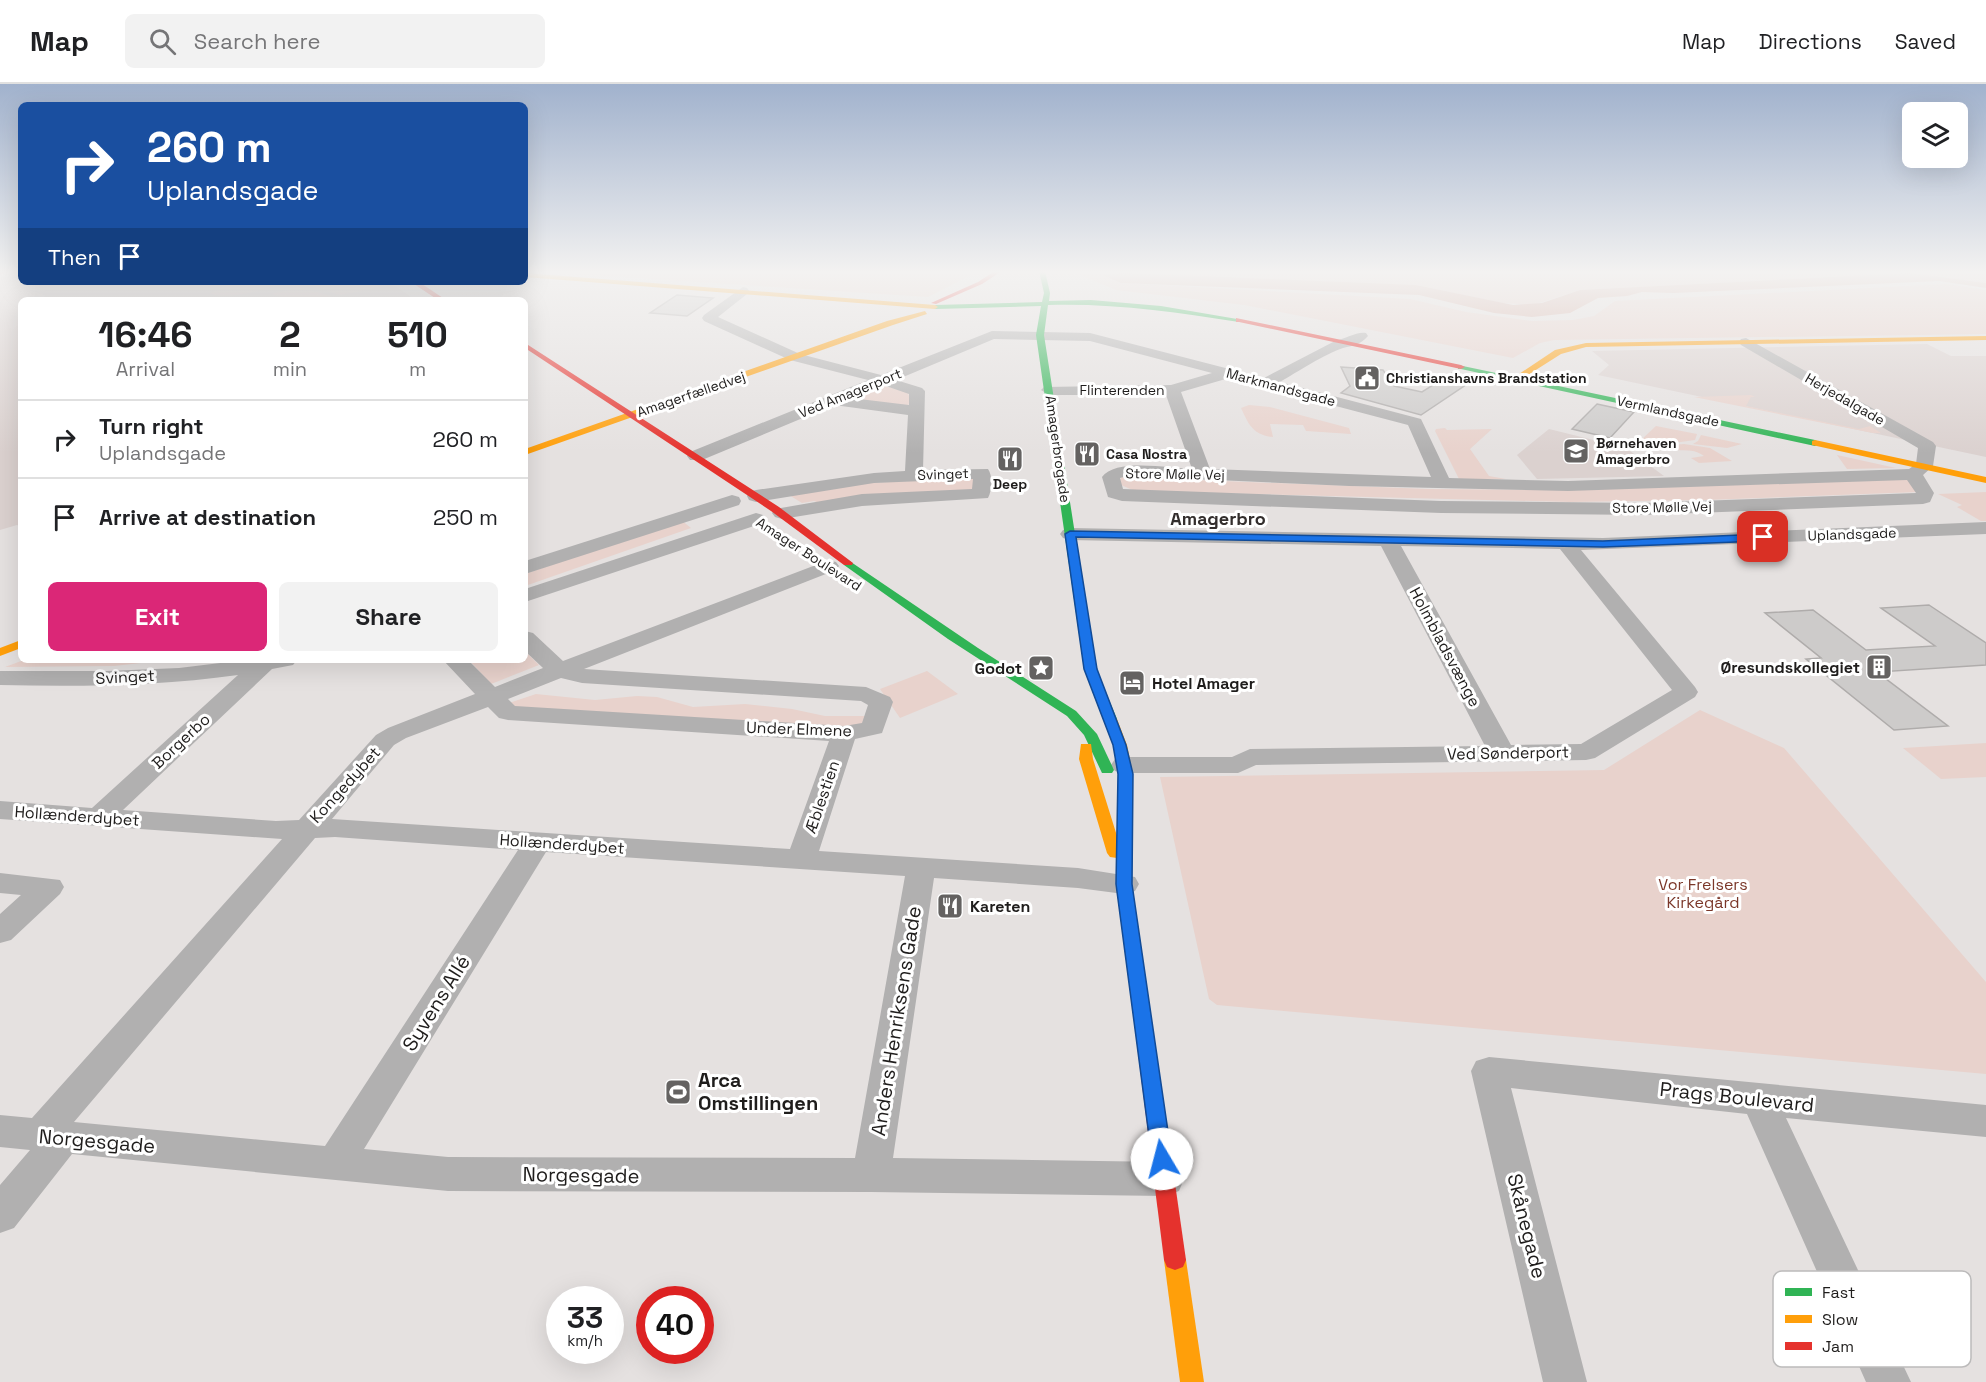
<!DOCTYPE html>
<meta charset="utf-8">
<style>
:root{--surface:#fff;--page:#f2f2f2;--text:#202124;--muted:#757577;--line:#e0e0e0;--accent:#db2777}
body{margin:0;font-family:"Space Grotesk",sans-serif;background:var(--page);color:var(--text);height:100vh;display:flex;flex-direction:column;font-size:22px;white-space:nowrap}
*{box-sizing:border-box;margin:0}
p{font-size:20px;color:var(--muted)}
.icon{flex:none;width:33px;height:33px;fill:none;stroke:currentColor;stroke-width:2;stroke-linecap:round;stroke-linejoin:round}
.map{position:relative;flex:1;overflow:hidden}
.side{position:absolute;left:18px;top:213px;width:510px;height:366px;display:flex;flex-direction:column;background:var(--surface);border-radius:9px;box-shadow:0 6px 24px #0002}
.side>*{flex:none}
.guide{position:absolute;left:18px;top:18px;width:510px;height:183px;border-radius:9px;box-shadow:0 6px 24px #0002;background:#1a4fa0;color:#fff;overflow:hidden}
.buttons{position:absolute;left:1902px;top:18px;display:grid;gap:12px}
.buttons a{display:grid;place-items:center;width:66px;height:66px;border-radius:9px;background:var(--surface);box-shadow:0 6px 24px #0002;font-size:30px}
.speed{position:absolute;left:546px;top:1202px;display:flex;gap:12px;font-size:30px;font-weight:700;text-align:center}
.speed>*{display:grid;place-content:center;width:78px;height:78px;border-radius:50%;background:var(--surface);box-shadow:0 6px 24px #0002;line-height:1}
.speed small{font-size:15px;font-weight:400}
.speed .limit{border:9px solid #d22;background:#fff;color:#111}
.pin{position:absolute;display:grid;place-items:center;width:51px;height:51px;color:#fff;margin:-26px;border-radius:12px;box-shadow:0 3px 9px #0006}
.me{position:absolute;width:66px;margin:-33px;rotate:352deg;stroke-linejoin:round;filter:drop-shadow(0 0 4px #0008)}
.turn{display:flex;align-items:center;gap:21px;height:126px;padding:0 30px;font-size:27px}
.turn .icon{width:78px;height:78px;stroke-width:2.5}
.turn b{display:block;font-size:42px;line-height:51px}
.then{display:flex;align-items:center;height:57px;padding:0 30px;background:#0003;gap:12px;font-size:22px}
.eta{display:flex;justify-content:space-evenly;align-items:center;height:102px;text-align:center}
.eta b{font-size:36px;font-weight:800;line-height:42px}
.action{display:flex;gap:12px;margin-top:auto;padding:12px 30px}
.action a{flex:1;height:69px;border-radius:9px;background:var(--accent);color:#fff;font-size:24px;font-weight:800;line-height:69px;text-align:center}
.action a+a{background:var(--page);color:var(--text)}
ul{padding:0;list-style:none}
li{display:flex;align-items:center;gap:18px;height:78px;padding:0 30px;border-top:2px solid var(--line)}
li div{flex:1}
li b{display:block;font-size:22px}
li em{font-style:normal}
header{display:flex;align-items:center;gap:36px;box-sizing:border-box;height:84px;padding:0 30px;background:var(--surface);border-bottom:2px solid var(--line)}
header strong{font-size:28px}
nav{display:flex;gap:33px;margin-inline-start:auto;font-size:21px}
.search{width:420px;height:54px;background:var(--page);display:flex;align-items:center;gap:15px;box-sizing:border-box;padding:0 21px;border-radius:9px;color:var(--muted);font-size:22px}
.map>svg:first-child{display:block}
.built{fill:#dbd1cf}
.green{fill:#e8d2cc}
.water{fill:#d6afa5}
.building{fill:#cdcbca;stroke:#afacab;stroke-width:1.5}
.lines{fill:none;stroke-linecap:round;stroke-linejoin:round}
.street{fill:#b1b0b0;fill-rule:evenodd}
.fast{fill:#30b455;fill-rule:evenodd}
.slow{fill:#ff9f0a;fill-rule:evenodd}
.jam{fill:#e5322d;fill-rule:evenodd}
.route{fill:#1a73e8;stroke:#114b97;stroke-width:1.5}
.labels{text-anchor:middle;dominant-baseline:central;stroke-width:6;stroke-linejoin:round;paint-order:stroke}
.far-poi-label{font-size:14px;font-weight:bold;fill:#1f1d1c;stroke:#fff;text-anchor:start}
.far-street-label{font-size:14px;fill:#1f1d1c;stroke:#fff}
.street-label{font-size:16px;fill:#1f1d1c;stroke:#fff}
.poi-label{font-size:16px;font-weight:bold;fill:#1f1d1c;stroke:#fff;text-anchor:end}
.park-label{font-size:16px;fill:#7b3729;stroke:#fff}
.far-district-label{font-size:18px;font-weight:bold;fill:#332e2d;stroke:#fff}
.near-street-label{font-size:20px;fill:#1f1d1c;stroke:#fff}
.near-poi-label{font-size:20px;font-weight:bold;fill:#1f1d1c;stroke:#fff;text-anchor:start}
.key{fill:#fff;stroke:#bcbbbb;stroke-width:1.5}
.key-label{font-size:16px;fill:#1f1d1c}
</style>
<header>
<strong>Map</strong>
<div class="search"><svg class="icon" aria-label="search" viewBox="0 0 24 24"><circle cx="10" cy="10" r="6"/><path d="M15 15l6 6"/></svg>Search here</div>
<nav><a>Map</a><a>Directions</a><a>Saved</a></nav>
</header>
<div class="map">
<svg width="1986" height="1298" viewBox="0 0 1986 1298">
<rect width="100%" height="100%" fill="#e5e1e0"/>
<g class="built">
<polygon points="21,189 21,198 382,198 397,203 415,216 21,216 21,443 17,441 0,446 0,193"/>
<polygon points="1927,260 1951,272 1986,272 1986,373 1598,291 1609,281 1592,267"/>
<polygon points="1549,345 1626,364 1664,392 1537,395 1517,371"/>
</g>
<g class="green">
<polygon points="530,187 979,187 928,213"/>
<polygon points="1070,187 1986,187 1986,199 1910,189 1580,206 1533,221 1502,219 1416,201 1121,199 1410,215 1466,228 1532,237 1573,236 1594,232 1615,217 1947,200 1986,206 1986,250 1554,256 1540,259 1513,274 1244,221 1116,206"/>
<path d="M244 198H279L280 199C266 206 224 217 210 209L219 204Z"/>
<polygon points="300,198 361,198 382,203 340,211"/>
<path d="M298 203 331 212C310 218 293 216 271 210Z"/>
<polygon points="882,301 908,309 910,315 908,323 848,314"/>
<polygon points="1751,311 1755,313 1751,313 1746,322 1859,345 1870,342 1881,349 1873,349 1694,313"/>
<path d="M1249 321 1270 323 1349 344 1351 350 1306 347 1303 341 1270 340 1273 353C1253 351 1249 341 1241 324Z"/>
<polygon points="1656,342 1697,350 1695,356 1645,363 1641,356"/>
<polygon points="1445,344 1447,346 1492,345 1470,365 1489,392 1506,395 1459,395 1435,347 1436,345"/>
<polygon points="1701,351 1742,360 1727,364 1693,360 1698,357"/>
<path d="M1684 360 1710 364 1732 377 1699 379 1691 374 1704 372C1694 365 1689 367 1676 366 1670 365 1665 362 1657 362Z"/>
<polygon points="1837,371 1896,384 1847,385"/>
<polygon points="1122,393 1428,405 1559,406 1909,394 1918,408 1705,416 1570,418 1135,407 1121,401 1119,396"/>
<polygon points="974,394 975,404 971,407 821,420 814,417 802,419 789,411 866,399"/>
<polygon points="1986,408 1986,437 1981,437 1957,423 1962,421 1938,410"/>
<polygon points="681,436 691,444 525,502 525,490"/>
<polygon points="525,567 539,581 491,600 469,576 525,576"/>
<polygon points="24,576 168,576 114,582 5,583"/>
<polygon points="927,587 958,610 900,634 880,605"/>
<polygon points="536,610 595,616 637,612 657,613 693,623 745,620 792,625 825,632 866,632 861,642 850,645 512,624 509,619"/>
<polygon points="1700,626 1784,664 1986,898 1986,990 1217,921 1209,915 1160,693 1604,686"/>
<polygon points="1986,659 1986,693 1941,695 1903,664"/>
</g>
<polygon class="water" points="1122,189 1416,201 1513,221 1542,219 1580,206 1910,189 1986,199 1986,204 1939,197 1673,209 1642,208 1627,212 1598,214 1570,229 1532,233 1494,229 1419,211 1121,199 1103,191"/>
<g class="building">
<polygon points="677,211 713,214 687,232 650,229"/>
<polygon points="1341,283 1383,286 1394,302 1422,308 1452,289 1476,294 1421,331 1341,309 1350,302"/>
<polygon points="1597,320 1634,328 1610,354 1572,345"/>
<polygon points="1929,521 1986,559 1986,581 1877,588 1948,642 1894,646 1806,575 1821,574 1765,529 1813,526 1866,566 1935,562 1881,524"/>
</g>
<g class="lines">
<g class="street">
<path d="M743 203 747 204 749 207 747 210 718 233 800 270 881 291 992 247 1090 249 1264 294 1335 257C1344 255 1358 247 1366 249L1368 252C1360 261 1354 261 1343 264 1325 270 1297 288 1280 298L1421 335 1449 394 1568 397 1909 385 1916 380 1918 364 1741 261 1739 258 1741 255 1746 254 1933 358 1936 362 1933 382 1923 391 1934 409 1930 418 1923 420 1644 431 1441 429 1122 417 1108 413 1102 393C1115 374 1170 384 1192 385L1166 311H1049L1041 306 1044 303 1171 301 1212 289 1090 257 994 255 896 296 922 304 925 307 923 386 988 385C993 392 992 407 988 414L862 422 782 435 775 433 772 429 775 425 862 410 972 405 973 395 874 399 756 418 749 416 747 412 749 408 756 406 874 389 905 387 908 331 834 321 702 376H690L687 372 690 368 868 296 790 276 704 237 702 234 704 231ZM1229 294 1408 341 1431 393 1210 385 1181 308ZM883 301 909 310V321L851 314ZM1127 392 1349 402 1568 407 1907 396 1916 409 1644 419 1441 417 1123 405 1120 394Z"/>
<polygon points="732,411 739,413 741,417 739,421 525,490 525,477"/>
<polygon points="756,429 763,431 766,435 763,439 525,518 525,505"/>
<path d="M1986 438V450L1581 466 1695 603 1698 608 1695 613 1595 674 1586 676 1256 681 1238 689H1124L1115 687 1111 681 1115 675 1124 673H1232L1250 665 1485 662 1381 462 1070 456 1063 454 1060 450 1063 446 1070 444 1603 454ZM1401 462 1560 465 1672 606 1581 660 1511 661Z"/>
<path d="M829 476 836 478 839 482 836 486 584 585 866 603 890 613 893 618 882 649 855 655 819 767 1078 784 1135 793 1139 800 1135 807 1124 810 1078 804 934 794 893 1074 1165 1078 1179 1083 1184 1095 1179 1107 1165 1112 871 1108 448 1107 72 1070 14 1144 0 1149V1101L30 1066 0 1063V1031L32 1034 282 755 0 735V717L92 724 238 591C159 602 80 603 0 601V587H107L179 584 245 576H297L293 581 272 585 123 726 276 737 299 736 376 651 388 644 475 610 443 576H468L495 603 543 584 525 567V547L533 549 563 577ZM561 594 582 599 861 617 868 621 862 639 844 642 515 622 508 615ZM488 623 499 634 508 636 829 657 790 765 332 735 394 661 406 654ZM335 753 518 766 325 1062 74 1038 315 754ZM546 768 905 792 855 1074 448 1073 364 1065Z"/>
<polygon points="0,789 60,796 64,803 60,810 11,856 0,859 0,830 21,811 0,809"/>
<polygon points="1489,973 1986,1021 1986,1053 1786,1034 1911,1298 1866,1298 1747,1030 1511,1004 1587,1298 1543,1298 1471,987 1476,977"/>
</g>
<g class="fast">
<path d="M1039 187H1045L1050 209 1049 217 1091 216 1161 222 1243 236 1239 238C1175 228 1113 219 1048 221L1044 251 1096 585 1117 635 1110 639 1103 635 1084 585 1036 251 1041 222 935 225 932 223 935 221 1042 218 1044 209Z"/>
<polygon points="1458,281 1815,356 1820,359 1815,362 1461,285 1458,285"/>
<polygon points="848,476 978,564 1076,627 1097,650 1114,686 1112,689 1102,689 1084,651 1067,632 948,555 844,481 844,477"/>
</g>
<g class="slow">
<polygon points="525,189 935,221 938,223 935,225 525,193"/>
<polygon points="925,227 927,230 893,241 525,371 525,365 887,237"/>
<polygon points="1986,252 1986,256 1586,263 1561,270 1520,296 1513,294 1555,266 1586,259"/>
<polygon points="1815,356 1986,393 1986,399 1812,361 1812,357"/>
<polygon points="21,556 21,564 0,572 0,564"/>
<polygon points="1110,631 1117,635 1127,661 1133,690 1132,800 1154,953 1151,958 1145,960 1139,958 1136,953 1116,800 1117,774 1110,773 1107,769 1079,675 1081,660 1091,660 1093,675 1117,752 1119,690 1113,661 1103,635"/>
<polygon points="1175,1166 1183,1169 1186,1176 1204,1298 1180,1298 1164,1176 1167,1169"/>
</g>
<g class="jam">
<polygon points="0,187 13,187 0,190"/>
<polygon points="995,187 1002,187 982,200 936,220 931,219 978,198"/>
<polygon points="411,198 419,198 446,216 438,216"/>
<polygon points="1236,234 1461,281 1465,283 1461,285 1239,238 1236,238"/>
<polygon points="525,259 779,423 853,479 852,481 844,481 771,427 525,264"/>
<polygon points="1145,946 1151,948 1154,953 1186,1176 1183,1183 1175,1186 1167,1183 1164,1176 1136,953 1139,948"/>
</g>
</g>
<linearGradient id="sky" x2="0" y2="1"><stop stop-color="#a1b2cd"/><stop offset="0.51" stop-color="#f3f2f1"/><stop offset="1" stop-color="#f3f2f1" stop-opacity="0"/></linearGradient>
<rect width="1986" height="369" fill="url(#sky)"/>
<polygon class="route" points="1070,447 1603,457 1763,450 1768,453 1763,457 1603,463 1076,453 1097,585 1126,661 1133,690 1132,800 1172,1075 1169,1081 1162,1084 1155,1081 1152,1075 1116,800 1118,690 1113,661 1084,585 1065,450"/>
<defs>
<symbol id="civic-square" viewBox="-11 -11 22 22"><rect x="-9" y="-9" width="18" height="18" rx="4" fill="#646261" stroke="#fff"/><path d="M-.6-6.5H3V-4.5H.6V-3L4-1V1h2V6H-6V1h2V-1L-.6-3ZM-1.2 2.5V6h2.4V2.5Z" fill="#fff"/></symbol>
<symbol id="school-square" viewBox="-11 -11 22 22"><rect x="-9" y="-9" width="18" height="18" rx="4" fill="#646261" stroke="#fff"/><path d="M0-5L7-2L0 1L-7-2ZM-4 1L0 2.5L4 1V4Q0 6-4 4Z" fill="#fff"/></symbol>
<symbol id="restaurant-square" viewBox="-11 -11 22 22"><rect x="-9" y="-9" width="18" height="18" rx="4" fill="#646261" stroke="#fff"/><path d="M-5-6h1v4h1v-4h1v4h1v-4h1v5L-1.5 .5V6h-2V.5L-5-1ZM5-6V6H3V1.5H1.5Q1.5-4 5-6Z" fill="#fff"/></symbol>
<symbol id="building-square" viewBox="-11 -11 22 22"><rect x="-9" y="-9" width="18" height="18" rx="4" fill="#646261" stroke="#fff"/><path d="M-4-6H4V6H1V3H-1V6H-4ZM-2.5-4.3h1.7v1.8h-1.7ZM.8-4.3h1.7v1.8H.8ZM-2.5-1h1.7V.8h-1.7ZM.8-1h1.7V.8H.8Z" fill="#fff"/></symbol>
<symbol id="sight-square" viewBox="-11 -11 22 22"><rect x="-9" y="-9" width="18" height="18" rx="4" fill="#646261" stroke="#fff"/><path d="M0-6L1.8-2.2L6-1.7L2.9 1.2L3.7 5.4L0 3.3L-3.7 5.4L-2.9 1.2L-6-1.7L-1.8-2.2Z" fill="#fff"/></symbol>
<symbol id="hotel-square" viewBox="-11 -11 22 22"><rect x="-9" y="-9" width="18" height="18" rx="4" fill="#646261" stroke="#fff"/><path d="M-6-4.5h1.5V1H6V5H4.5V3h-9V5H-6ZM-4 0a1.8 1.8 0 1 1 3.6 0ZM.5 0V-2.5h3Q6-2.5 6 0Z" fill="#fff"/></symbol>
<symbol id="stadium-square" viewBox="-11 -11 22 22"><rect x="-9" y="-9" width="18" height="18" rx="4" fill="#646261" stroke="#fff"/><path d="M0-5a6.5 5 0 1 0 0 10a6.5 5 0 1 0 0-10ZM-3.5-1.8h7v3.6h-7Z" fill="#fff"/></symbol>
</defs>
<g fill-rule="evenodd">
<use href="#civic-square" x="1352" y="279" width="30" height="30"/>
<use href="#school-square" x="1561" y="352" width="30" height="30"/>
<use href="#restaurant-square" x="1072" y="355" width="30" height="30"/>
<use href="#restaurant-square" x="995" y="360" width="30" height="30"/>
<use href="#building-square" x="1864" y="568" width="30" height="30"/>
<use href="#sight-square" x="1026" y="569" width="30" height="30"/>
<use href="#hotel-square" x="1117" y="584" width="30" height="30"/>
<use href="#restaurant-square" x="935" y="807" width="30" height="30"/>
<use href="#stadium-square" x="663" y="993" width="30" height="30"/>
</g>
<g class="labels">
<g class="far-poi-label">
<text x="1386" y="294">Christianshavns Brandstation</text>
<text x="1596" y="359">Børnehaven<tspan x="1596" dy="16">Amagerbro</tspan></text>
<text x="1106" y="370">Casa Nostra</text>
<text x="1010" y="400" text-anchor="middle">Deep</text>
</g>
<g class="far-street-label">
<text transform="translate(1281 303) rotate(15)">Markmandsgade</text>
<text x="1122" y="306">Flinterenden</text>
<text transform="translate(850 309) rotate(-22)">Ved Amagerport</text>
<text transform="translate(691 310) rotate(-19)">Amagerfælledvej</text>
<text transform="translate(1845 315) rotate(30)">Herjedalgade</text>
<text transform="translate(1668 327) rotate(12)">Vermlandsgade</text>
<text transform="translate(1058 365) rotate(82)">Amagerbrogade</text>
<text transform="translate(943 390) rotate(-2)">Svinget</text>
<text transform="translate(1175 390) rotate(1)">Store Mølle Vej</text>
<text transform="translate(1662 423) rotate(-1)">Store Mølle Vej</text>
<text transform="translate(1852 450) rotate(-2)">Uplandsgade</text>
<text transform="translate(809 470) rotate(33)">Amager Boulevard</text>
</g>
<g class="street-label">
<text transform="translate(1445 563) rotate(62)">Holmbladsvænge</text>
<text transform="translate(125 593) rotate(-3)">Svinget</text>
<text transform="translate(799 645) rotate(2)">Under Elmene</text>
<text transform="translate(181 657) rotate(-43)">Borgerbo</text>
<text transform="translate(1508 669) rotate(-1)">Ved Sønderport</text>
<text transform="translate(345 701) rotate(-48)">Kongedybet</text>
<text transform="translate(822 713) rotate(-71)">Æblestien</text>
<text transform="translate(77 732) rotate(4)">Hollænderdybet</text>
<text transform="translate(562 760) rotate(4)">Hollænderdybet</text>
</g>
<g class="poi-label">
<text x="1860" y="583">Øresundskollegiet</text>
<text x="1022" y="584">Godot</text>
<text x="1152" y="599" text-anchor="start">Hotel Amager</text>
<text x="970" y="822" text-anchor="start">Kareten</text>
</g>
<g class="park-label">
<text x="1703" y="800">Vor Frelsers<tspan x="1703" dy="18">Kirkegård</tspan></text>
</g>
<g class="far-district-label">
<text x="1218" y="434">Amagerbro</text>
</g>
<g class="near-street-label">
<text transform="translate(436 919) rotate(-58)">Syvens Allé</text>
<text transform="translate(896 937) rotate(-81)">Anders Henriksens Gade</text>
<text transform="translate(1737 1013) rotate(6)">Prags Boulevard</text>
<text transform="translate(97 1057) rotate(5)">Norgesgade</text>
<text transform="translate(581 1091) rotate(1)">Norgesgade</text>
<text transform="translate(1527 1142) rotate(76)">Skånegade</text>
</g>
<g class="near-poi-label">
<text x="698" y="996">Arca<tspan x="698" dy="23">Omstillingen</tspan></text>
</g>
</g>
<rect x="1773" y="1187" width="198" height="96" rx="9" class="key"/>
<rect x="1785" y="1204" width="27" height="8" fill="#30b455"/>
<rect x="1785" y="1231" width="27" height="8" fill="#ff9f0a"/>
<rect x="1785" y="1258" width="27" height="8" fill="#e5322d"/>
<g class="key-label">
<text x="1822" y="1214">Fast</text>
<text x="1822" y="1241">Slow</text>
<text x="1822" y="1268">Jam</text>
</g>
</svg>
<div class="buttons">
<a><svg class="icon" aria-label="layers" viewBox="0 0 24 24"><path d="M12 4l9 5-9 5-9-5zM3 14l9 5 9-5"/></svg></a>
</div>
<div class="speed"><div>33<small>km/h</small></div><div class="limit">40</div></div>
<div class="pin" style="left:1763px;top:453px;background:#d93025"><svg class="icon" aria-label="arrive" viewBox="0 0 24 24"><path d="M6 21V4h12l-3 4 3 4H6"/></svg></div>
<svg class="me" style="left:1162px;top:1075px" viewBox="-20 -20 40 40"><circle r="19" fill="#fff"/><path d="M0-13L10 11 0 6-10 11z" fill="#1a73e8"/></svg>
<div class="guide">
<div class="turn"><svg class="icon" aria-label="right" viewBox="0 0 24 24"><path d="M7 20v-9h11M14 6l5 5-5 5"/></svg><div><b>260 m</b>Uplandsgade</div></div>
<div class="then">Then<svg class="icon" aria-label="arrive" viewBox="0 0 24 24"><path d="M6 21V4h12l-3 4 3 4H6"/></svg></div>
</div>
<section class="side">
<div class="eta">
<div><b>16:46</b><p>Arrival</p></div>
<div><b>2</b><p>min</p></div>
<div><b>510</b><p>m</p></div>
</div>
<ul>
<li><svg class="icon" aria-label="right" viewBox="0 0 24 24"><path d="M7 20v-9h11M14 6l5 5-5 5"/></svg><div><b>Turn right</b><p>Uplandsgade</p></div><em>260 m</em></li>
<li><svg class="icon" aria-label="arrive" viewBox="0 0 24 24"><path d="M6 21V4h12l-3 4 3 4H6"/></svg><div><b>Arrive at destination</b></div><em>250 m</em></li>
</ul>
<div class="action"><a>Exit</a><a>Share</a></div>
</section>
</div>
